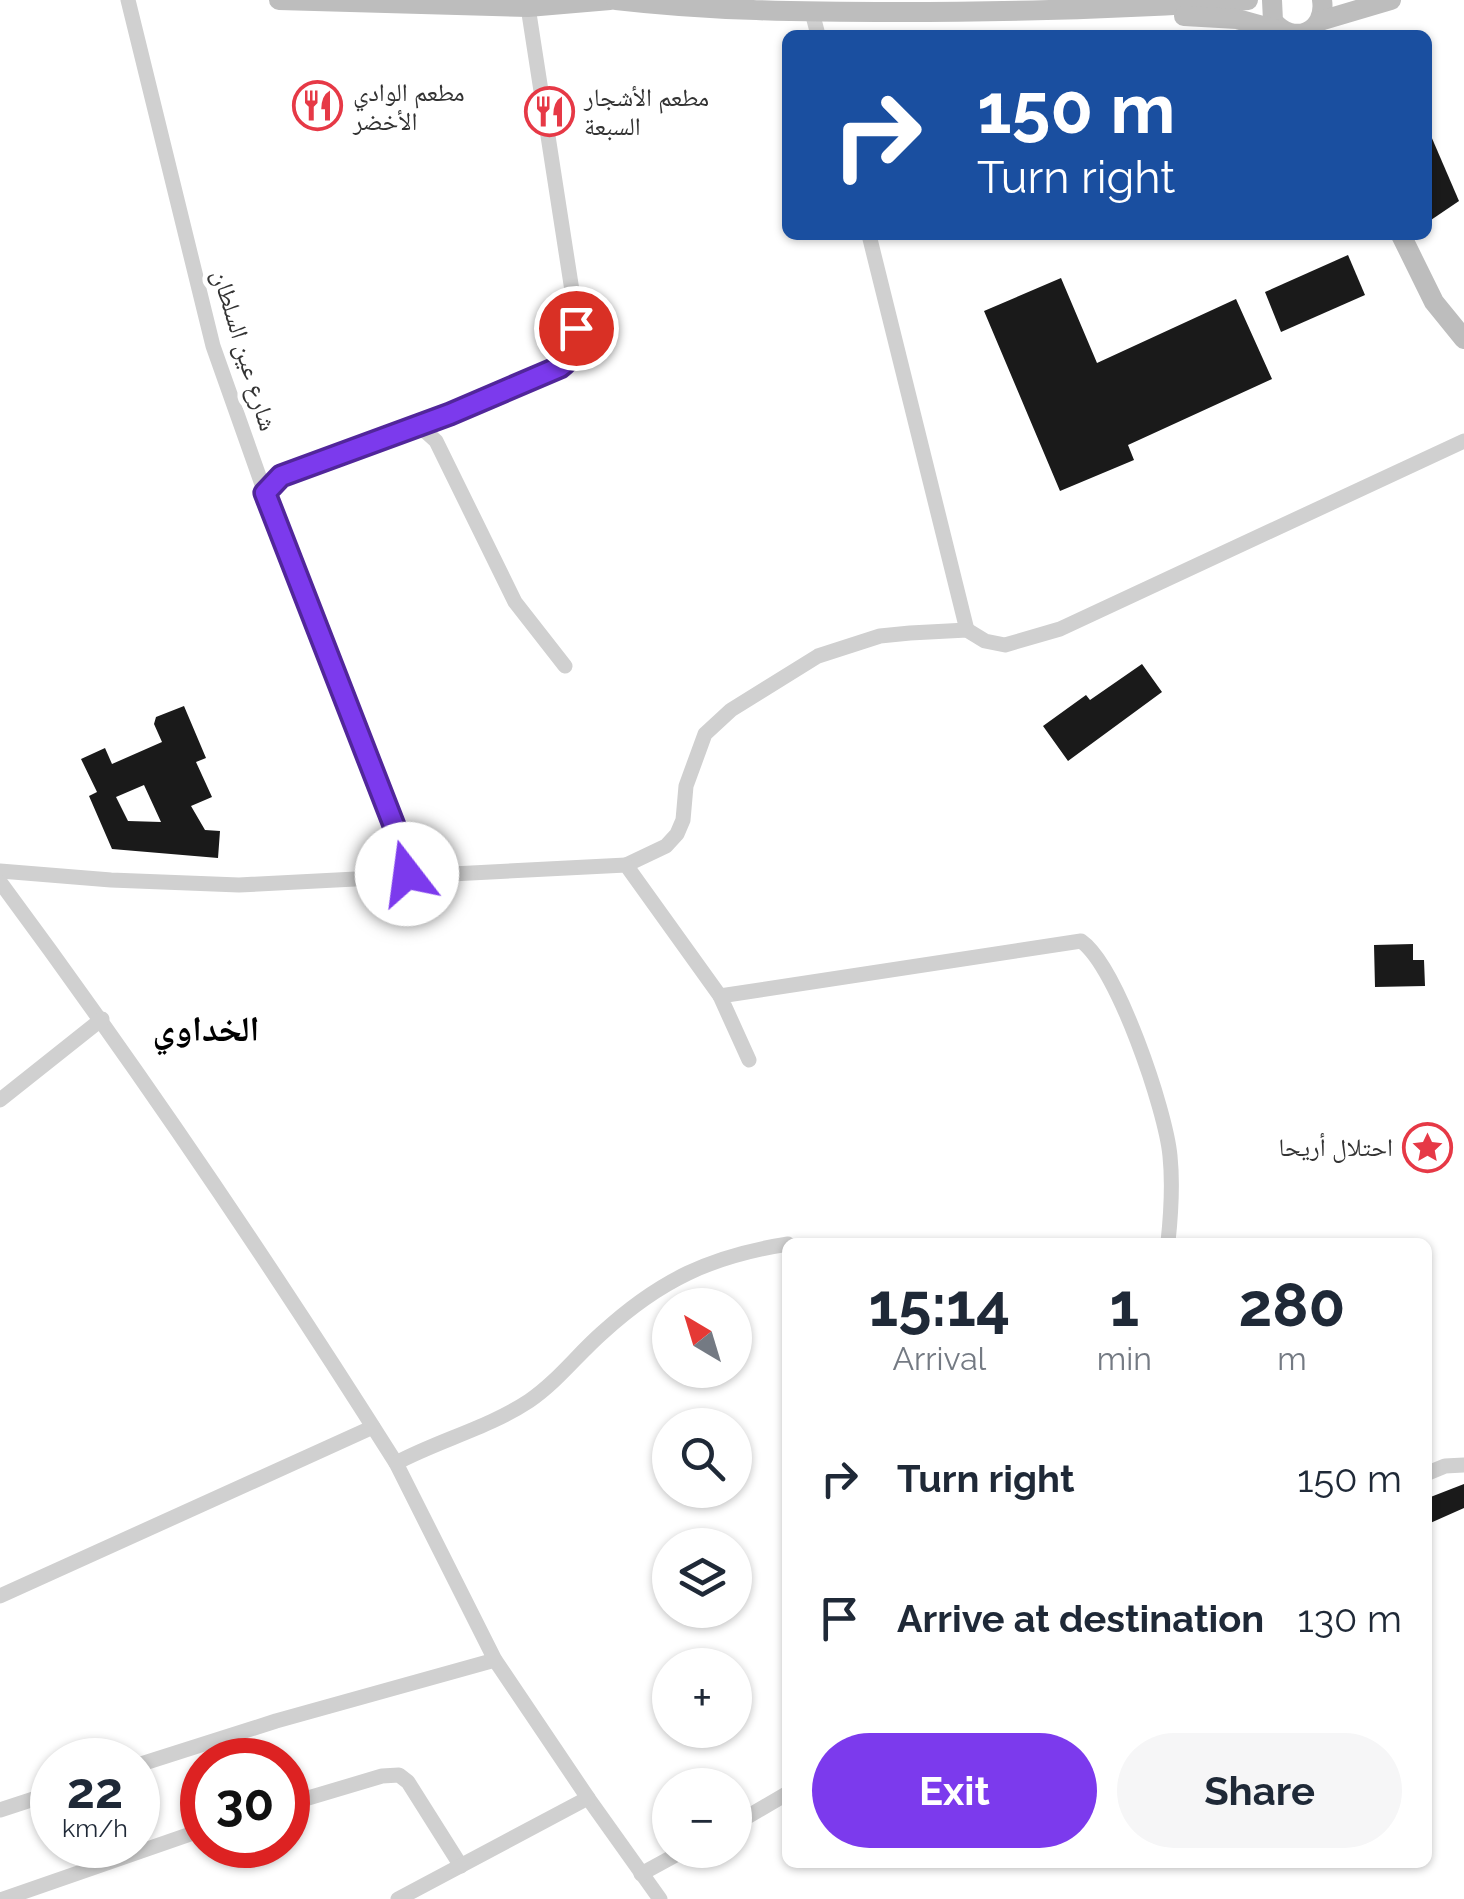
<!DOCTYPE html>
<meta charset="utf-8">
<style>
:root{--surface:#fff;--page:#f6f6f7;--text:#1f2937;--muted:#747a83;--accent:#7c3aed}
body{margin:0;font-family:Raleway,"Noto Naskh Arabic",sans-serif;background:var(--page);color:var(--text);height:100vh;display:flex;flex-direction:column;font-size:38px;white-space:nowrap}
*{box-sizing:border-box;margin:0}
p{font-size:32px;color:var(--muted)}
.icon{flex:none;width:55px;height:55px;fill:none;stroke:currentColor;stroke-width:2;stroke-linecap:round;stroke-linejoin:round}
.map{position:relative;flex:1;overflow:hidden}
.side{position:absolute;left:782px;top:1238px;width:650px;height:630px;display:flex;flex-direction:column;background:var(--surface);border-radius:15px;box-shadow:0 2px 8px #0004}
.side>*{flex:none}
.hud{position:absolute;left:782px;top:30px;width:650px;height:210px;border-radius:15px;box-shadow:0 2px 8px #0004;background:#1a4fa0;color:#fff;overflow:hidden}
.needle{width:65px;rotate:322deg}
.tools{position:absolute;left:652px;top:1288px;display:grid;gap:20px}
.tools a{display:grid;place-items:center;width:100px;height:100px;border-radius:50%;background:var(--surface);box-shadow:0 2px 8px #0004;font-size:50px}
.speed{position:absolute;left:30px;top:1738px;display:flex;gap:20px;font-size:50px;font-weight:700;text-align:center}
.speed>*{display:grid;place-content:center;width:130px;height:130px;border-radius:50%;background:var(--surface);box-shadow:0 2px 8px #0004;line-height:1}
.speed small{font-size:25px;font-weight:400}
.speed .limit{border:15px solid #d22;background:#fff;color:#111}
.pin{position:absolute;display:grid;place-items:center;width:85px;height:85px;color:#fff;margin:-42px;border:5px solid #fff;border-radius:50%;box-shadow:0 2px 10px #0007}
.me{position:absolute;width:110px;margin:-55px;rotate:345deg;stroke-linejoin:round;filter:drop-shadow(0 0 8px #0008)}
.turn{display:flex;align-items:center;gap:35px;height:210px;padding:0 30px;font-size:45px}
.turn .icon{width:130px;height:130px;stroke-width:2.5}
.turn b{display:block;font-size:70px;line-height:85px}
.eta{display:flex;justify-content:space-evenly;align-items:center;height:170px;text-align:center}
.eta b{font-size:60px;font-weight:700;line-height:70px}
.primary-button{display:flex;gap:20px;margin-top:auto;padding:20px 30px}
.primary-button a{flex:1;height:115px;border-radius:60px;background:var(--accent);color:#fff;font-size:40px;font-weight:700;line-height:115px;text-align:center}
.primary-button a+a{background:var(--page);color:var(--text)}
ul{padding:0;list-style:none}
li{display:flex;align-items:center;gap:30px;height:140px;padding:0 30px}
li div{flex:1}
li b{display:block;font-size:38px}
li em{font-style:normal}
.map>svg:first-child{display:block}
.building{fill:#1a1a1a;fill-rule:evenodd}
.lines{fill:none;stroke-linecap:round;stroke-linejoin:round}
.street{stroke:#d0d0d0;stroke-width:15}
.secondary{stroke:#bdbdbd;stroke-width:20}
.route-casing{stroke:#51269a;stroke-width:25}
.route{stroke:#7c3aed;stroke-width:18}
.labels{text-anchor:middle;dominant-baseline:central;stroke-width:10;stroke-linejoin:round;paint-order:stroke}
.poi-label{font-size:25px;fill:#333;stroke:#fff;text-anchor:start}
.street-label{font-size:25px;fill:#333;stroke:#fff}
.district-label{font-size:35px;font-weight:bold;fill:#000;stroke:#fff}
</style>
<div class="map">
<svg width="1464" height="1899" viewBox="0 0 1464 1899">
<rect width="100%" height="100%" fill="#fff"/>
<g class="building">
<polygon points="1428,129 1459,201 1428,222"/>
<polygon points="1348,255 1365,295 1281,332 1265,292"/>
<polygon points="1061,278 1097,363 1236,299 1272,379 1128,445 1134,460 1060,491 984,311"/>
<polygon points="1142,664 1162,692 1068,761 1043,726 1086,695 1090,700"/>
<path d="M184 706 206 758 196 762 212 797 191 806 205 830 220 831 218 858 112 849 89 796 97 792 81 759 105 748 112 764 162 742 154 724 156 717ZM144 785 161 822 128 821 116 797Z"/>
<polygon points="1413,944 1413,960 1424,960 1425,986 1375,987 1374,945"/>
<polygon points="1464,1484 1464,1508 1428,1524 1428,1498"/>
</g>
<g class="lines">
<g class="street">
<polyline points="128,0 213,346 265,493 402,846 407,874"/>
<polyline points="812,12 818,35"/>
<polyline points="869,235 967,630"/>
<path d="M410 429 548 373C580 357 577 343 575 310L528 7"/>
<polyline points="265,493 281,476 410,429 425,431 436,441 515,602 565,666"/>
<polyline points="626,865 666,846 677,834 683,820 686,786 705,734 731,710 818,656 880,636 910,633 967,630 985,641 1005,645 1060,629 1464,441"/>
<polyline points="0,871 111,880 239,885 626,865 720,996"/>
<path d="M0 882C140 1071 271 1265 396 1463"/>
<path d="M749 1060 720 996 1081 941C1117 966 1166 1111 1170 1156 1173 1185 1171 1214 1168 1242"/>
<polyline points="0,1100 102,1019"/>
<polyline points="1428,1473 1445,1466 1464,1465"/>
<polyline points="0,1596 373,1427"/>
<polyline points="138,1765 276,1721 495,1660"/>
<polyline points="588,1798 660,1899"/>
<polyline points="288,1804 382,1776 399,1775 408,1782 461,1866"/>
<polyline points="0,1810 52,1793"/>
<polyline points="735,1824 788,1793"/>
<polyline points="641,1874 685,1850"/>
<polyline points="3,1899 202,1830"/>
<path d="M398 1899 588 1798 495 1660 396 1463C439 1440 488 1428 529 1401 557 1382 577 1355 602 1333 660 1280 711 1256 788 1244"/>
</g>
<g class="secondary">
<polyline points="279,0 528,7 610,0"/>
<path d="M616 0C710 11 803 12 897 12 1015 12 1131 9 1248 0"/>
<path d="M1272 0 1273 21C1293 46 1327 32 1322 0"/>
<polyline points="1184,16 1237,19 1284,32"/>
<polyline points="1320,21 1391,0"/>
<polyline points="1401,235 1434,302 1464,339"/>
</g>
</g>
<g class="lines">
<defs>
<path id="route" d="M407 874 402 846 265 493 281 476 450 414 560 367C574 357 577 344 576 328"/>
</defs>
<use href="#route" class="route-casing"/>
<use href="#route" class="route"/>
</g>
<defs>
<symbol id="restaurant-ring" viewBox="-11 -11 22 22"><circle r="9.5" fill="#fff" stroke="#e63946" stroke-width="1.5"/><path d="M-5-6h1v4h1v-4h1v4h1v-4h1v5L-1.5 .5V6h-2V.5L-5-1ZM5-6V6H3V1.5H1.5Q1.5-4 5-6Z" fill="#e63946"/></symbol>
<symbol id="sight-ring" viewBox="-11 -11 22 22"><circle r="9.5" fill="#fff" stroke="#e63946" stroke-width="1.5"/><path d="M0-6L1.8-2.2L6-1.7L2.9 1.2L3.7 5.4L0 3.3L-3.7 5.4L-2.9 1.2L-6-1.7L-1.8-2.2Z" fill="#e63946"/></symbol>
</defs>
<g fill-rule="evenodd">
<use href="#restaurant-ring" x="290" y="78" width="55" height="55"/>
<use href="#restaurant-ring" x="522" y="84" width="55" height="55"/>
<use href="#sight-ring" x="1400" y="1120" width="55" height="55"/>
</g>
<g class="labels">
<g class="poi-label">
<text x="353" y="92">مطعم الوادي<tspan x="353" dy="29">الأخضر</tspan></text>
<text x="584" y="97">مطعم الأشجار<tspan x="584" dy="29">السبعة</tspan></text>
<text x="1393" y="1147" text-anchor="end">احتلال أريحا</text>
</g>
<g class="street-label">
<text transform="translate(245 350) rotate(73)">شارع عين السلطان</text>
</g>
<g class="district-label">
<text x="206" y="1028">الخداوي</text>
</g>
</g>
</svg>
<div class="tools">
<a><svg class="needle" viewBox="-14 -14 28 28"><path d="M0-13l5 13h-10z" fill="#e53935"/><path d="M0 13l5-13h-10z" fill="#747a83"/></svg></a>
<a><svg class="icon" aria-label="search" viewBox="0 0 24 24"><circle cx="10" cy="10" r="6"/><path d="M15 15l6 6"/></svg></a>
<a><svg class="icon" aria-label="layers" viewBox="0 0 24 24"><path d="M12 4l9 5-9 5-9-5zM3 14l9 5 9-5"/></svg></a>
<a>+</a>
<a>−</a>
</div>
<div class="speed"><div>22<small>km/h</small></div><div class="limit">30</div></div>
<div class="pin" style="left:576px;top:328px;background:#d93025"><svg class="icon" aria-label="arrive" viewBox="0 0 24 24"><path d="M6 21V4h12l-3 4 3 4H6"/></svg></div>
<svg class="me" style="left:407px;top:874px" viewBox="-20 -20 40 40"><circle r="19" fill="#fff"/><path d="M0-13L10 11 0 6-10 11z" fill="#7c3aed"/></svg>
<div class="hud">
<div class="turn"><svg class="icon" aria-label="right" viewBox="0 0 24 24"><path d="M7 20v-9h11M14 6l5 5-5 5"/></svg><div><b>150 m</b>Turn right</div></div>
</div>
<section class="side">
<div class="eta">
<div><b>15:14</b><p>Arrival</p></div>
<div><b>1</b><p>min</p></div>
<div><b>280</b><p>m</p></div>
</div>
<ul>
<li><svg class="icon" aria-label="right" viewBox="0 0 24 24"><path d="M7 20v-9h11M14 6l5 5-5 5"/></svg><div><b>Turn right</b></div><em>150 m</em></li>
<li><svg class="icon" aria-label="arrive" viewBox="0 0 24 24"><path d="M6 21V4h12l-3 4 3 4H6"/></svg><div><b>Arrive at destination</b></div><em>130 m</em></li>
</ul>
<div class="primary-button"><a>Exit</a><a>Share</a></div>
</section>
</div>
